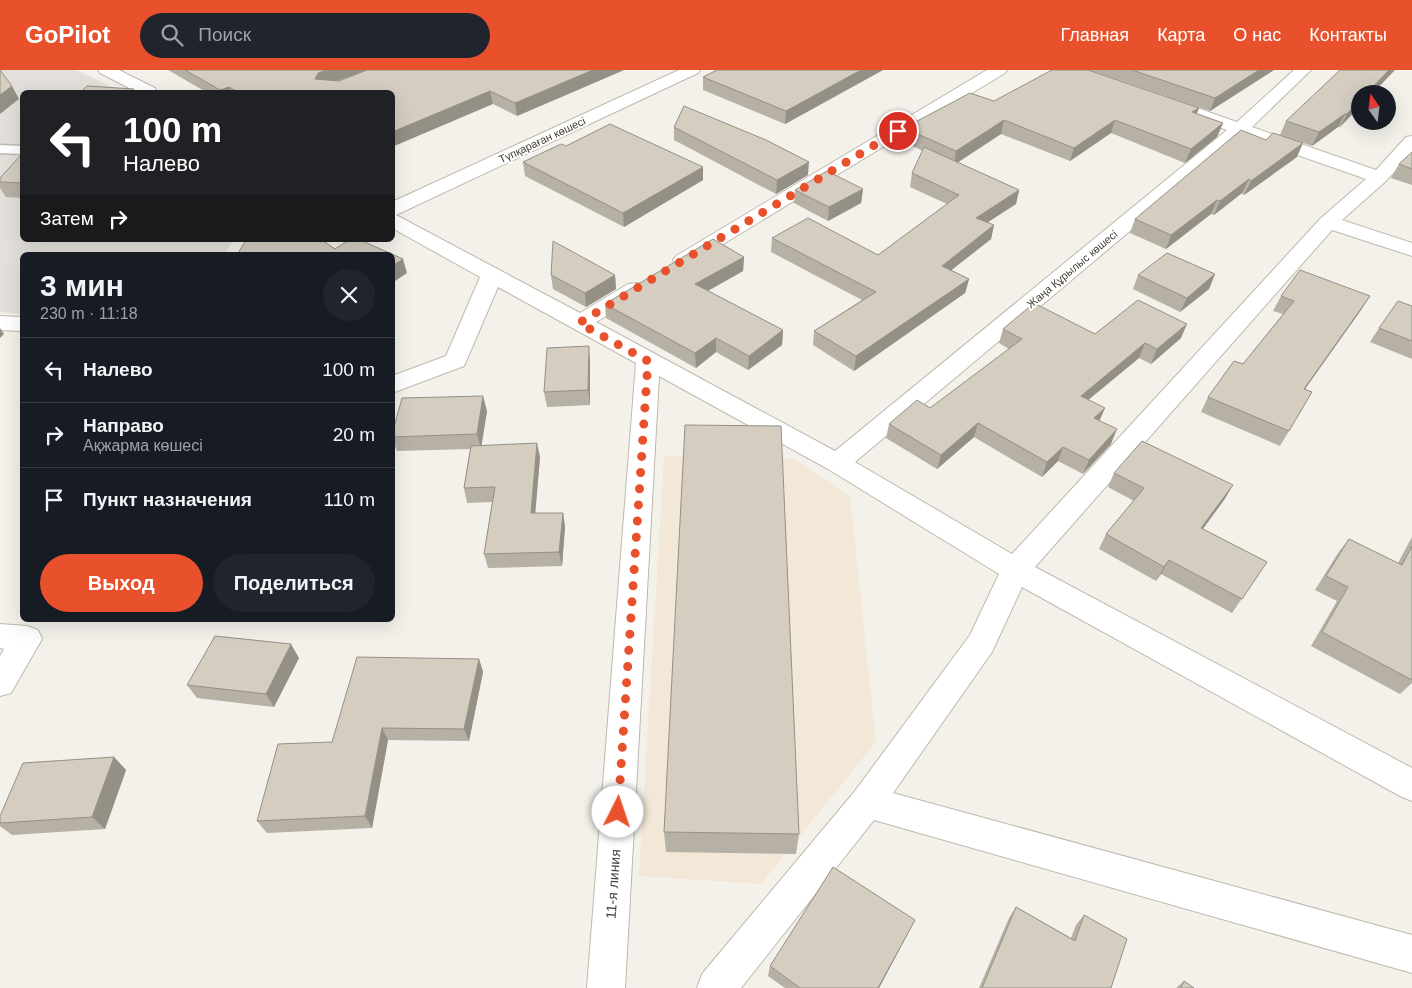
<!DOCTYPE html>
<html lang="ru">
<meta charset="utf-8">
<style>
:root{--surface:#171b24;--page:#20242c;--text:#f1f3f6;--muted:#9ea1a6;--line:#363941;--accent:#e8512c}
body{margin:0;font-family:Arial,sans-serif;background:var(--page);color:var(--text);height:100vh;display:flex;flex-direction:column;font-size:19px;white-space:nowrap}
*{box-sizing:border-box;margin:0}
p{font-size:16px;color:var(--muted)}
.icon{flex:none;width:28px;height:28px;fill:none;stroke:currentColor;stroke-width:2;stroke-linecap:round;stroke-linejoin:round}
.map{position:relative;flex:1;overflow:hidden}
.sheet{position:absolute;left:20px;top:182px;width:375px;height:370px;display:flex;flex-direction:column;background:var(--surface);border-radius:8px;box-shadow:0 5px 20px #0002}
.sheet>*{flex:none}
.top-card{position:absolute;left:20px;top:20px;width:375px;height:152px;border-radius:8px;box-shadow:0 5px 20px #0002;background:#202124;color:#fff;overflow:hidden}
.needle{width:32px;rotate:346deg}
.tools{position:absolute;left:1351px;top:15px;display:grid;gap:10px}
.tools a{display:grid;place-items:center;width:45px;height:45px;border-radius:50%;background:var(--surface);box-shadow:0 5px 20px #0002;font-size:25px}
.pin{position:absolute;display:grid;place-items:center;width:42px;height:42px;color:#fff;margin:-21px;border:2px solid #fff;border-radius:50%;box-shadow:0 1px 5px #0007}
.me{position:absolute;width:55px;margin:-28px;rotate:4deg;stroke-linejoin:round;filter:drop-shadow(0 0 4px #0008)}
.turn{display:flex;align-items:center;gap:18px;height:105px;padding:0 20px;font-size:22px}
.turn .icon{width:65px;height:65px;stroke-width:2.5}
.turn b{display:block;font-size:35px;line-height:42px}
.then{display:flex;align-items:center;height:48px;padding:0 20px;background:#0003;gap:10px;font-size:19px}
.round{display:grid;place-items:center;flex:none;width:52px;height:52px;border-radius:26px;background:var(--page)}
.headline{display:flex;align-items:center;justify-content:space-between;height:85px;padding:0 20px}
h1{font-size:30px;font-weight:800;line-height:38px}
.action{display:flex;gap:10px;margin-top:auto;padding:10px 20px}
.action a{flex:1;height:58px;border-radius:30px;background:var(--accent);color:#fff;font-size:20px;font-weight:800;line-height:58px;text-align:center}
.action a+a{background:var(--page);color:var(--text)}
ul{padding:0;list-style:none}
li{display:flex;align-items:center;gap:15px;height:65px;padding:0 20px;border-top:1px solid var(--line)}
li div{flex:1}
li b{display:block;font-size:19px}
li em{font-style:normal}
header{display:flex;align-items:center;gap:30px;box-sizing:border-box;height:70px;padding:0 25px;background:var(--accent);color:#fff}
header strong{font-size:24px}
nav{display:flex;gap:28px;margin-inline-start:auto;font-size:18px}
.search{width:350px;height:45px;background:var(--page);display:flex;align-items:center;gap:12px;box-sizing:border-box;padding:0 18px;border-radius:28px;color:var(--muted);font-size:19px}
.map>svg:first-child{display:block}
.commercial{fill:#f3e8d7}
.industrial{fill:#e3e0db}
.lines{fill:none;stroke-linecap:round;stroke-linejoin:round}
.service-casing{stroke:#beb9ad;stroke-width:3}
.minor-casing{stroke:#beb9ad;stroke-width:2}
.service{fill:#fff;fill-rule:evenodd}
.minor{fill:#fff;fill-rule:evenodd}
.wall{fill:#b6b0a5}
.shaded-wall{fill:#949086}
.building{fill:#d4cdc0;stroke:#949086}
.route{stroke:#e8512c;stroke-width:9;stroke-dasharray:0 16.2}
.labels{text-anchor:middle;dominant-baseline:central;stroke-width:4;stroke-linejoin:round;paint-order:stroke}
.far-street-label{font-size:11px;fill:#474238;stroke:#fff}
.street-label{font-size:14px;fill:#474238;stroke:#fff}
</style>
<header>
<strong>GoPilot</strong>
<div class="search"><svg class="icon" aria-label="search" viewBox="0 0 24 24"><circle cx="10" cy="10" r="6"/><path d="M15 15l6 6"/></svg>Поиск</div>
<nav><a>Главная</a><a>Карта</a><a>О нас</a><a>Контакты</a></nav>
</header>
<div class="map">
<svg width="1412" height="918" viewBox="0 0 1412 918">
<rect width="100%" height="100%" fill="#f3f1ea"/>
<polygon class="commercial" points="664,386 793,388 850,426 876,672 761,814 639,806"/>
<polygon class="industrial" points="0,0 76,0 123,22 22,22 22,170 234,170 223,185 22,185 22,244 0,242"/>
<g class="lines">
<defs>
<polygon id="service" points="0,75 22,76 22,84 0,83"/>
<g id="minor">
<polygon points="98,0 119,0 155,18 157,22 137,22 100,3"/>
<path d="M679 0H700L698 3 396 145 580 243 628 214 636 213 644 214 647 219 644 224 596 252 835 381 1227 60 1157 36 1155 32 1157 28H1169L1237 52 1294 0H1311L1252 57 1376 100 1406 67 1412 66V82L1386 111 1342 150 1412 173V186L1332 160 1035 497 1412 698V731L1400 726 1022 517 992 582 893 723 1412 865V903L874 750 741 918H697L702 904 855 721 970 565 999 504 828 399 659 306 625 918H587L636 293 498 217 464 296 392 323V306L446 286 480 207 392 158V132ZM1243 66 1366 109 1321 148 1012 484 855 392Z"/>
<polygon points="987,0 1007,0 1005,3 690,194 683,196 676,194 673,190 676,186"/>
<polygon points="0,246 22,247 22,261 0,260"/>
<polygon points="0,554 27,556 38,560 42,569 11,623 0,626 0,586 4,579 0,578"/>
</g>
</defs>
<use href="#service" class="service-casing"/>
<use href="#minor" class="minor-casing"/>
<use href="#service" class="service"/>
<use href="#minor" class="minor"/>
</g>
<g class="wall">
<polygon points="168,0 367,0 338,11 339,11 367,0 624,0 517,46 493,34 392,22 206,22"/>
<polygon points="883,0 785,54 703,20 703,7"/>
<polygon points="1089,0 1274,0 1210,41"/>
<polygon points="1360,24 1360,36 1340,57 1338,57 1312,76 1280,65 1286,51"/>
<polygon points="994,31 1197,44 1223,53 1217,67 1185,93 1111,63 1070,91 1001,64 957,92 1019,120 1016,134 987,152 994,155 991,169 951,200 969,209 965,223 854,301 813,275 814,261 862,230 771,182 772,168 878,185 947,134 910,117 912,103 923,81 902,71 904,58"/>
<polygon points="674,57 808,105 776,124 674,70"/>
<polygon points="566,76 703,110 624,157 525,106 523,92"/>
<polygon points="1412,82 1412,115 1391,108 1399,94"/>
<polygon points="22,84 22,128 6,127 0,118 0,108"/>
<polygon points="1297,87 1244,125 1242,123 1214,145 1211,144 1166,179 1130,163 1135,149"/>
<polygon points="863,119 861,133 828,151 794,133 795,120"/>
<polygon points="744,187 743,201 708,221 783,260 782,275 748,300 716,282 696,298 606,248 605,234"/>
<polygon points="1215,204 1209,219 1180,242 1133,219 1138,205"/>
<polygon points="551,205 615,205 616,219 586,237 553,219"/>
<polygon points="1281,226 1370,226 1361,240 1305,319 1312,322 1280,376 1201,342 1208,327 1243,294 1283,244 1273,241"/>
<polygon points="1412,236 1412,289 1370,272 1379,258"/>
<polygon points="1003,259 1095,264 1181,268 1151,294 1139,288 1088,330 1111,374 1083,404 1058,391 1042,407 974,367 937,399 886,368 889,354 930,338 1009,279 999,273"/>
<polygon points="590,291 590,335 547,337 544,322"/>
<polygon points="487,341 481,375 540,387 535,443 563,443 565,457 562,496 488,498 484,484 492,432 467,433 464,418 470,379 397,381 392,369 392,364"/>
<polygon points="1114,403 1233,415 1224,430 1203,459 1267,492 1232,543 1161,504 1156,511 1099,479 1106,464 1134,431 1108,417"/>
<polygon points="1412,467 1412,613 1400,624 1311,576 1337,531 1315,520 1338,483 1349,469 1398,493"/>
<polygon points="299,588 274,637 197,628 187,615"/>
<polygon points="479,589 483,602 469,671 388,670 372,758 267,763 257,751 332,672"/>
<polygon points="114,687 126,700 105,759 12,765 0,756 0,746"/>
<polygon points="664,762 799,764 796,784 666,782"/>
<polygon points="1016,837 1071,868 1076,855 1084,845 1111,918 979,918 1009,848"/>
<polygon points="915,850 879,918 785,918 768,906 770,896"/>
<polygon points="1184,911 1194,918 1176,918"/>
</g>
<g class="shaded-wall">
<polygon points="327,0 367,0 322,16 315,9 318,3"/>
<polygon points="593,0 624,0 517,46 515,33"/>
<polygon points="861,0 883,0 785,54 786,41"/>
<polygon points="1259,0 1274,0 1210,41 1215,28"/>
<polygon points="1389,0 1395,0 1372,24 1366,24"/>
<polygon points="12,16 19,29 0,44 0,25"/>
<polygon points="229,17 232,22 220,22 220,20"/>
<polygon points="490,21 493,34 392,77 392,62"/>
<polygon points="1360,30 1360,36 1340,57 1347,44"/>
<polygon points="1199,38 1194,51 1192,42"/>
<polygon points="1345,44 1338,57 1312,76 1319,62"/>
<polygon points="1004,50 1001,64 954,95 956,81"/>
<polygon points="1115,50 1111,63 1070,91 1074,78"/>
<polygon points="1223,53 1217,67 1185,93 1191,79"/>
<polygon points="1303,73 1297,87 1244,125 1251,111"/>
<polygon points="809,92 808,105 776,124 777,110"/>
<polygon points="703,97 703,110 624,157 623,143"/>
<polygon points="1249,109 1242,123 1214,145 1220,131"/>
<polygon points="863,119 861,133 828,151 829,137"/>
<polygon points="1019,120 1016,134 973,162 976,148"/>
<polygon points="1217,130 1211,144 1166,179 1171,165"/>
<polygon points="994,155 991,169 939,210 942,196"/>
<polygon points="744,187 743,201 695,228 695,214"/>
<polygon points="403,189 407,203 392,213 392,196"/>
<polygon points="1215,204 1209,219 1180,242 1187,228"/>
<polygon points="615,205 616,219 586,237 585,223"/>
<polygon points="969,209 965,223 854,301 856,286"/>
<polygon points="1370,226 1361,240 1295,333 1304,319"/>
<polygon points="1187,254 1181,268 1151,294 1157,279"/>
<polygon points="0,258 4,264 0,268"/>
<polygon points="783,260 782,275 748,300 749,286"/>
<polygon points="716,268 716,282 696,298 695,283"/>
<polygon points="1145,273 1139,288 1076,340 1081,326"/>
<polygon points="589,276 590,291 590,335 588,320"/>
<polygon points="483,326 487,341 481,379 477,364"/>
<polygon points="1105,338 1099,352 1094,348"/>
<polygon points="978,353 974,367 937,399 941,385"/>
<polygon points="1117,359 1111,374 1083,404 1089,390"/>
<polygon points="537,373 540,387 534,458 531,443"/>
<polygon points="1063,377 1058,391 1042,407 1047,392"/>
<polygon points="1233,415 1224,430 1193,472 1201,458"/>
<polygon points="563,443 565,457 562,496 559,482"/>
<polygon points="1169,490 1161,504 1156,511 1164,497"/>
<polygon points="291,574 299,588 274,637 266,624"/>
<polygon points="479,589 483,602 469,671 464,659"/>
<polygon points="382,658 388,670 372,758 365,746"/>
<polygon points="114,687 126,700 105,759 92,747"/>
<polygon points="915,850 879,918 878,918"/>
</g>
<g class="building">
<polygon points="0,0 12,16 0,25"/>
<polygon points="185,0 327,0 318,3 315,9 339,11 367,0 593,0 515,33 490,21 392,62 392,22 238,22 229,17 220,20"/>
<polygon points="717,0 861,0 786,41 703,7"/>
<polygon points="1052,0 1088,0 1199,38 1192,42 1223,53 1191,79 1115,50 1074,78 1004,50 956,81 904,58 970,23 994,31"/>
<polygon points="1132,0 1259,0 1215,28"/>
<polygon points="1340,0 1389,0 1366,24 1360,24 1360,30 1347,44 1345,44 1319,62 1286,51"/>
<polygon points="87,16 134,19 131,22 81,22"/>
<polygon points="684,36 766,70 809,92 777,110 674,57"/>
<polygon points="610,54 703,97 623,143 523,92 561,74 566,76"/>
<polygon points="1241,60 1266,70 1273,63 1303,73 1251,111 1249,109 1220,131 1217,130 1171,165 1135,149"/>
<polygon points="924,77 1019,120 976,148 994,155 942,196 969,209 856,286 814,261 876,222 772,168 808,148 878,185 959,125 912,103"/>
<polygon points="1412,82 1412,99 1399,94"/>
<polygon points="22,84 22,113 0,112 0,108"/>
<polygon points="827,101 863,119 829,137 795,120"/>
<polygon points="713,169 744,187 695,214 783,260 749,286 716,268 695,283 605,234"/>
<polygon points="246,170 322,170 335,179 349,170 360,170 403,189 392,196 392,185 237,185"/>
<polygon points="553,171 615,205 585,223 551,205"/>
<polygon points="1167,183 1215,204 1187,228 1138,205"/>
<polygon points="1300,200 1370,226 1304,319 1312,322 1289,361 1208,327 1234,291 1243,294 1294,231 1281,226"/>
<polygon points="1138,230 1187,254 1157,279 1145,273 1081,326 1105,338 1094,348 1117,359 1089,390 1063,377 1047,392 978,353 941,385 889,354 917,330 930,338 1022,269 1003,259 1034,233 1095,264"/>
<polygon points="1398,231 1412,236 1412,271 1379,258"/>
<polygon points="589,276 588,320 544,322 547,278"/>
<polygon points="483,326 477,364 392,367 392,364 402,328"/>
<polygon points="685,355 781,356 799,764 664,762"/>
<polygon points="1142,371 1233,415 1201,458 1267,492 1242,529 1169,490 1164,497 1106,464 1144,418 1114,403"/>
<polygon points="537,373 531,443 563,443 559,482 484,484 495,417 464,418 471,376"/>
<polygon points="1349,469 1402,495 1412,476 1412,610 1322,562 1348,517 1326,506"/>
<polygon points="215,566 291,574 266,624 187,615"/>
<polygon points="357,587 479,589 464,659 382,658 365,746 257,751 278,674 332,672"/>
<polygon points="114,687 92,747 0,753 0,746 23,693"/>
<polygon points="833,797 915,850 878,918 800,918 770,896"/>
<polygon points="1016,837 1075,871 1084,845 1127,869 1111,918 982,918"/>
<polygon points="1184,911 1194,918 1181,918"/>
</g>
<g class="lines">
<polyline class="route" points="618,742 648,291 579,253 898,61"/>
</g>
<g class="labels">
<g class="far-street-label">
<text transform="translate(542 70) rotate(-25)">Түпқараған көшесі</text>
<text transform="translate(1072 199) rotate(-40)">Жаңа Құрылыс көшесі</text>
</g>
<g class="street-label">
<text transform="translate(613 814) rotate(-86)">11-я линия</text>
</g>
</g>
</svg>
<div class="tools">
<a><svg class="needle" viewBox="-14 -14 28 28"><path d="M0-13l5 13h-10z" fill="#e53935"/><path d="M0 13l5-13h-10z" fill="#9ea1a6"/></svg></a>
</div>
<div class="pin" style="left:898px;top:61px;background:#d93025"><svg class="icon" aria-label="arrive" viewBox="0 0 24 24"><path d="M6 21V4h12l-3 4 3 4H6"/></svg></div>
<svg class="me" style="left:618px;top:742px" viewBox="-20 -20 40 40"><circle r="19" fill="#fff"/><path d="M0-13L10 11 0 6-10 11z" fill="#e8512c"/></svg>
<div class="top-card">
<div class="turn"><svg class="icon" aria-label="left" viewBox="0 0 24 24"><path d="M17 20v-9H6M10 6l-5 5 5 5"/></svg><div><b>100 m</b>Налево</div></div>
<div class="then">Затем<svg class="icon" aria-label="right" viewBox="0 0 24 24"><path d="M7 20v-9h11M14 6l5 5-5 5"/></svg></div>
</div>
<section class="sheet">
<div class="headline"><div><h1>3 мин</h1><p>230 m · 11:18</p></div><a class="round"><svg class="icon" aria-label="close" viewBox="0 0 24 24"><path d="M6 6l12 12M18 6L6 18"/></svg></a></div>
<ul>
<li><svg class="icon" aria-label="left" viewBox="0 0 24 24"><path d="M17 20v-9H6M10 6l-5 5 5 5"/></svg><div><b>Налево</b></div><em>100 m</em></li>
<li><svg class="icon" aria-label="right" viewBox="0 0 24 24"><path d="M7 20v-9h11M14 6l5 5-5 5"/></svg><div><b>Направо</b><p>Ақжарма көшесі</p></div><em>20 m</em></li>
<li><svg class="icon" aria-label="arrive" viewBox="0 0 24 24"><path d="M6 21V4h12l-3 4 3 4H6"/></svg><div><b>Пункт назначения</b></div><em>110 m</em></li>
</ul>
<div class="action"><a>Выход</a><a>Поделиться</a></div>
</section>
</div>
